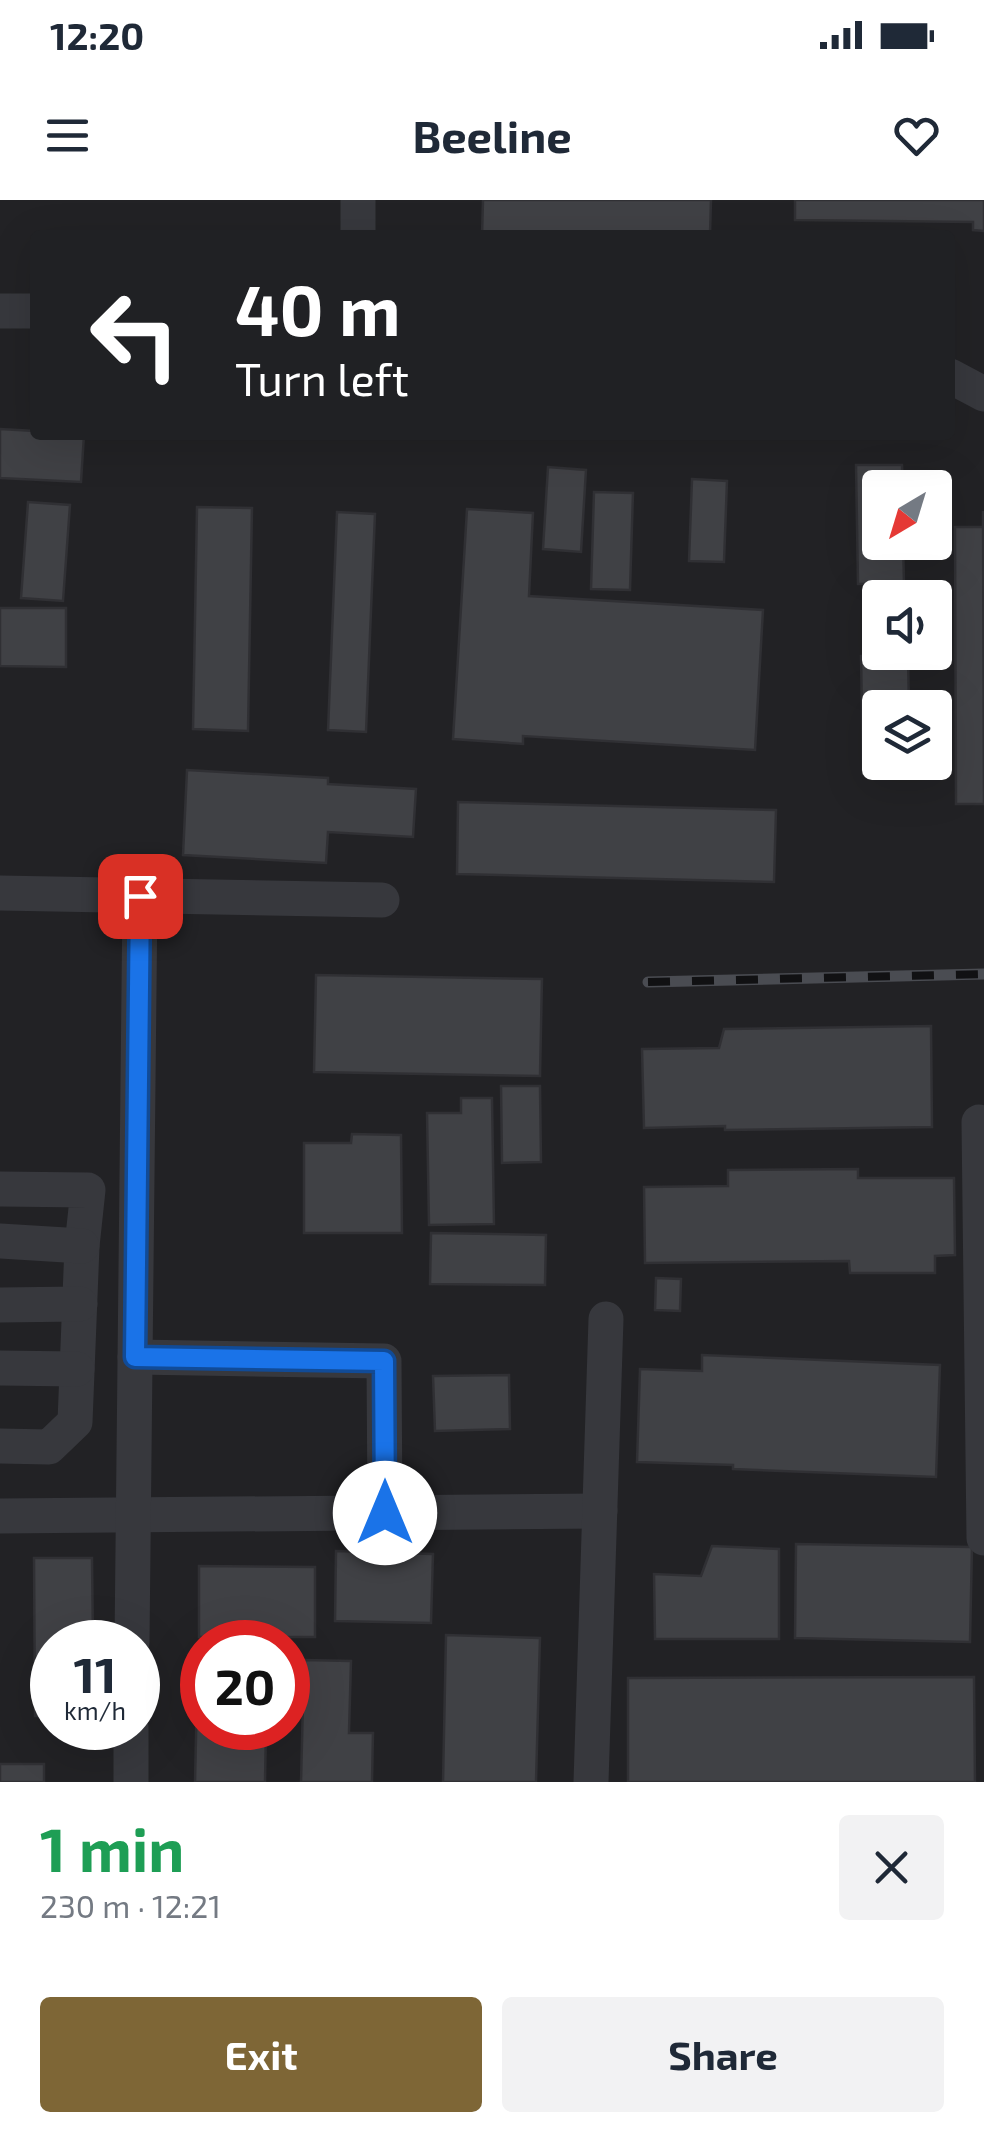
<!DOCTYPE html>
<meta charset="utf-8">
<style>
:root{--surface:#fff;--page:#f2f2f3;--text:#1f2937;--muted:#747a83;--accent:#7e6636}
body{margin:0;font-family:"Exo 2",sans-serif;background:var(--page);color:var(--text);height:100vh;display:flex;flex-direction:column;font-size:38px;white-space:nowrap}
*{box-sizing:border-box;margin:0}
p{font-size:32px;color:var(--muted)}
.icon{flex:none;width:55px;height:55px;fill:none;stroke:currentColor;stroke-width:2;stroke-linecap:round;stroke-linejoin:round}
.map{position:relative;height:1582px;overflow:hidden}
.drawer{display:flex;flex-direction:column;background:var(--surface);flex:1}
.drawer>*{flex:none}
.banner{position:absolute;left:30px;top:30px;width:925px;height:210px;border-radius:10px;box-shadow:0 10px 40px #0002;background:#202124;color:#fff;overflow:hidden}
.needle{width:65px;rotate:218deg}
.fabs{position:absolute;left:862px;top:270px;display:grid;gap:20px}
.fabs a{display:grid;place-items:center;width:90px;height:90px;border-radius:10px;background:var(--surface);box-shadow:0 10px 40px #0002;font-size:50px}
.speed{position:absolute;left:30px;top:1420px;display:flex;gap:20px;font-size:50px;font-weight:700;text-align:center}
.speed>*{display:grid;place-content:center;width:130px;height:130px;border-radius:50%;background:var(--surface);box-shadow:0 10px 40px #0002;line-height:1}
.speed small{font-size:25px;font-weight:400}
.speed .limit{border:15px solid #d22;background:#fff;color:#111}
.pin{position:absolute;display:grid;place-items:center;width:85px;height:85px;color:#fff;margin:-42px;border-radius:20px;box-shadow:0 5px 15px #0006}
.me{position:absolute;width:110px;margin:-55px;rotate:0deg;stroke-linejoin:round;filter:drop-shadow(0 0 8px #0008)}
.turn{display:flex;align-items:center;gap:35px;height:210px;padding:0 40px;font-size:45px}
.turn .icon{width:130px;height:130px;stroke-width:2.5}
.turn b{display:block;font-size:70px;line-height:85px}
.round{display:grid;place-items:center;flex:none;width:105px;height:105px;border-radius:10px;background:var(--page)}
.headline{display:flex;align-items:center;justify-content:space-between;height:170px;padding:0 40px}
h1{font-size:60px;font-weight:700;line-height:75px;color:#1e9e55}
.primary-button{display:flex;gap:20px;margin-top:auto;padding:20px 40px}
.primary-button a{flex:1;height:115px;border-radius:10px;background:var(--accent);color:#fff;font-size:40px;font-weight:700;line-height:115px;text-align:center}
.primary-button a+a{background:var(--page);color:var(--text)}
.status{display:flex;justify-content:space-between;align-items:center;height:70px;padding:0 50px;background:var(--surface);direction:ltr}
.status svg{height:28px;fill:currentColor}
header{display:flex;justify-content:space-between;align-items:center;height:130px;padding:0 40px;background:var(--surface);font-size:45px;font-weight:700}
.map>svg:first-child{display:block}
.built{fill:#222225;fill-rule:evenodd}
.building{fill:#404145;stroke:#303034;stroke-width:2.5}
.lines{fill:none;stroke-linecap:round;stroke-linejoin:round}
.minor{stroke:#37383d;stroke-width:35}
.rail-casing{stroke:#4a4c52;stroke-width:11}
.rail{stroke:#111113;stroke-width:8;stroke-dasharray:22;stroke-linecap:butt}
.route-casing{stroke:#114b97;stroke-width:25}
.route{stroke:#1a73e8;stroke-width:18}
</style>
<div class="status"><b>12:20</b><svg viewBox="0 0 49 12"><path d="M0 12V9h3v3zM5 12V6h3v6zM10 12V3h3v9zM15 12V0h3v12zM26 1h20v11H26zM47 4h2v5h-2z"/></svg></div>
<header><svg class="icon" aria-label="menu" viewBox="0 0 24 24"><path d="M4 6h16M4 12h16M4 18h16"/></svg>Beeline<svg class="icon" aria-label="heart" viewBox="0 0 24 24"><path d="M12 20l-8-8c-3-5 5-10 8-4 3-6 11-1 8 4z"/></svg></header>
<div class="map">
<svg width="984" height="1582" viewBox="0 0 984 1582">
<rect width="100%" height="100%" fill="#161618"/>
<path class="built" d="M0 0H984V1582H0ZM35 35H950V235H35ZM880 288H935V342H880ZM880 398H935V452H880ZM880 508H935V562H880ZM52 1442H138V1528H52ZM202 1442H288V1528H202Z"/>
<g class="building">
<polygon points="483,0 711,0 710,35 482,35"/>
<polygon points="795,0 984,0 984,31 973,30 973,22 795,20"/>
<polygon points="0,229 35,231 35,235 84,235 81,282 0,278"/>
<polygon points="856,265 902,265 903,288 880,288 880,342 903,342 904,383 858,384"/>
<polygon points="548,267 586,270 581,352 543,349"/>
<polygon points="692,279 727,281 724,362 689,361"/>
<polygon points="594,292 633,293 630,390 591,389"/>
<polygon points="28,302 70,305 63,401 21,398"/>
<polygon points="197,307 252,308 248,531 193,529"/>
<polygon points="467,309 533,313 529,396 763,410 755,550 523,536 523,544 453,539"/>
<polygon points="983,311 984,604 956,604 955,327 983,327"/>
<polygon points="337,312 375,314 366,532 328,530"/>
<polygon points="0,408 66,408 66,467 0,466"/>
<polygon points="908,455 909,508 880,508 880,562 909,562 909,574 863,574 861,456"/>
<polygon points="187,570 328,578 328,584 416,589 413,637 328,632 326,663 183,655"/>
<polygon points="458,602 776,610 774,682 457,674"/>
<polygon points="316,775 542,779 540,876 314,872"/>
<polygon points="931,826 932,927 725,930 725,926 644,928 642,849 719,848 724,829"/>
<polygon points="501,886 540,886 541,962 502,963"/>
<polygon points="461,898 492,898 494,1024 429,1025 427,913 461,913"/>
<polygon points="352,934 401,935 402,1033 304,1033 304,943 351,943"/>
<polygon points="858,969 858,978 954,978 955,1055 935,1056 935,1073 850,1073 849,1061 645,1063 644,987 728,986 728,970"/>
<polygon points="431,1033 546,1035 545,1085 430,1084"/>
<polygon points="656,1078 681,1079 680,1111 655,1110"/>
<polygon points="702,1155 940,1165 936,1277 733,1269 733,1265 637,1262 640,1169 702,1171"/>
<polygon points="509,1175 510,1229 435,1231 433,1176"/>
<polygon points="796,1344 972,1347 970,1442 795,1438"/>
<polygon points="712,1346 779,1349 779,1439 655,1439 654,1374 701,1376"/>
<polygon points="336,1351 433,1354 431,1423 335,1421"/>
<polygon points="34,1358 92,1358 93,1442 52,1442 52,1516 35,1516"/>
<polygon points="199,1366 315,1367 315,1437 199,1437"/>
<polygon points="446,1435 540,1438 536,1582 443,1582"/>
<polygon points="198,1445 202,1445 202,1528 266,1528 265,1582 195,1582"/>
<polygon points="304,1460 351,1461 349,1533 373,1533 372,1582 301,1582"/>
<polygon points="974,1477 975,1582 628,1582 628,1478"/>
<rect x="0" y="1564" width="44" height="18"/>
</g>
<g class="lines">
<g class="minor">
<polyline points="358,35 358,0"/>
<polyline points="0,111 35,111"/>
<polyline points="950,176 984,194"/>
<polyline points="0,693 382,700"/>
<polyline points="979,922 984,1338"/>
<polyline points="0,989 88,990 82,1046 75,1222 49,1247 0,1246"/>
<polyline points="0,1041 82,1046"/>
<polyline points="0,1105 80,1104"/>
<polyline points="135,1157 384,1161 385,1313"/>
<polyline points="0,1168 77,1169"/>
<polyline points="0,1316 600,1311"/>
<polyline points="132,1442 140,696"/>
<polyline points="131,1582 131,1528"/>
<polyline points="591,1582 606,1119"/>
</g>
<defs>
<polyline id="rail" points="648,782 984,774"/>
</defs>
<use href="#rail" class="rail-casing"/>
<use href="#rail" class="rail"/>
</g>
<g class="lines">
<defs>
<polyline id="route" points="140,696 135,1157 384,1161 385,1313"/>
</defs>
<use href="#route" class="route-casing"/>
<use href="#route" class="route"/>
</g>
</svg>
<div class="fabs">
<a><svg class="needle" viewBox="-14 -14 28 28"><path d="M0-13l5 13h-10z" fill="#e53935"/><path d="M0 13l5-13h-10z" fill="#747a83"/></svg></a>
<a><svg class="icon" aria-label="sound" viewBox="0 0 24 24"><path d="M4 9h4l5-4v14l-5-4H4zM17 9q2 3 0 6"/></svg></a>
<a><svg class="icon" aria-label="layers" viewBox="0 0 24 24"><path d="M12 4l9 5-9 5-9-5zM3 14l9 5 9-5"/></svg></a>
</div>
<div class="speed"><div>11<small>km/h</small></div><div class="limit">20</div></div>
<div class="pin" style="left:140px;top:696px;background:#d93025"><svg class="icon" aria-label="arrive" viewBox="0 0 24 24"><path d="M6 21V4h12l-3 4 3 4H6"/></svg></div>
<svg class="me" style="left:385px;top:1313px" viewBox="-20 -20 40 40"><circle r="19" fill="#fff"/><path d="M0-13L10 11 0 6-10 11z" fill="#1a73e8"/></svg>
<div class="banner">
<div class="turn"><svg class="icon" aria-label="left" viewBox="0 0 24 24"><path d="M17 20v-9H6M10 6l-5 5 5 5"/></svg><div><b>40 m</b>Turn left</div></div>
</div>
</div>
<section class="drawer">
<div class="headline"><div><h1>1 min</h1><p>230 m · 12:21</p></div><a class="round"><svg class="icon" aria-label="close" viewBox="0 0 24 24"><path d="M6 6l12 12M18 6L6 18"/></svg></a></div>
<div class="primary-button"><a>Exit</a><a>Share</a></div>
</section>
